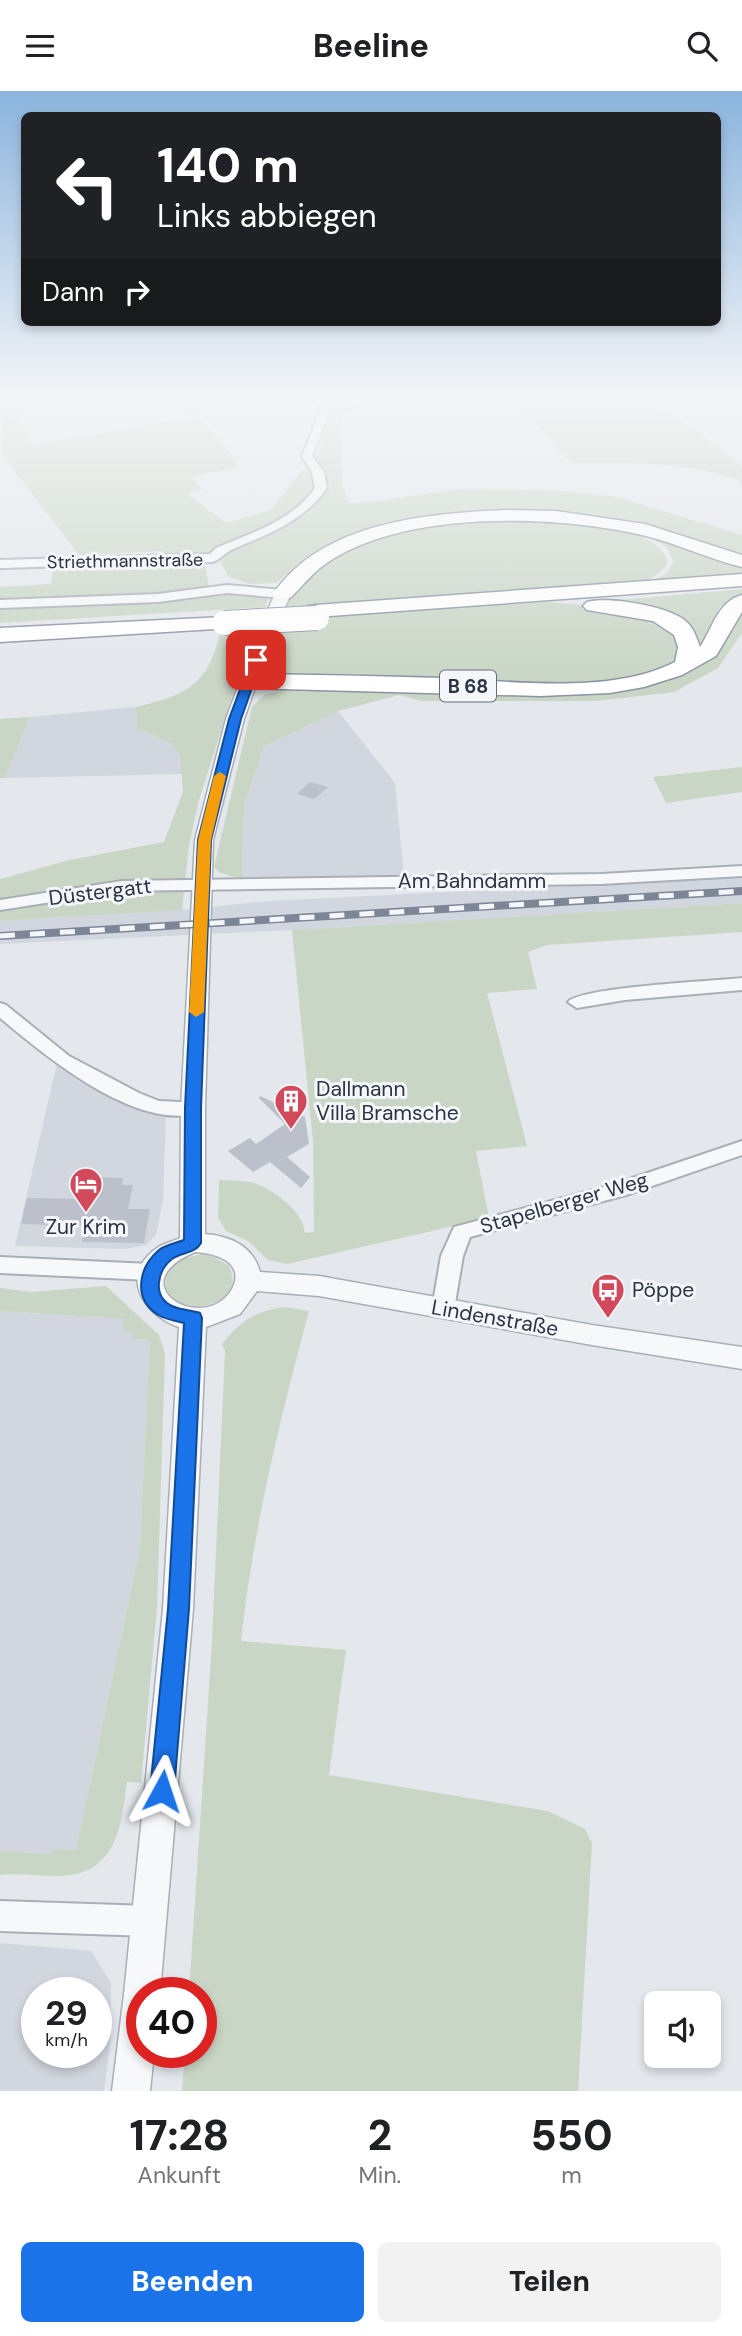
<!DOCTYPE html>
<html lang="de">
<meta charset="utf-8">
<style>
:root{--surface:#fff;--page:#f2f2f2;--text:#202124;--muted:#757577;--accent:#1a73e8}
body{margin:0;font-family:"DM Sans",sans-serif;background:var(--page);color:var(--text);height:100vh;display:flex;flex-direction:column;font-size:26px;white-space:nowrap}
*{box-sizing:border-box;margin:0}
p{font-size:23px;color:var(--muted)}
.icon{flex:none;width:38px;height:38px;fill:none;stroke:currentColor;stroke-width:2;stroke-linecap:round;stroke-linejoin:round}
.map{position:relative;height:2000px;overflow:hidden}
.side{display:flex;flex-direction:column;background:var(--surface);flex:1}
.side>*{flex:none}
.hud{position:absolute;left:21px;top:21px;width:700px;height:214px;border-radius:10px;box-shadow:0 4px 10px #0003;background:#202124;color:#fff;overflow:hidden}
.tools{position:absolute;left:644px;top:1900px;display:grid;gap:14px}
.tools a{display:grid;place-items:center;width:77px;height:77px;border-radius:10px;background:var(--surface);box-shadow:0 4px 10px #0003;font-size:35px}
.speed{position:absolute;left:21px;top:1886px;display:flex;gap:14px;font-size:35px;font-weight:700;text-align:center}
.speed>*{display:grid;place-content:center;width:91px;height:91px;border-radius:50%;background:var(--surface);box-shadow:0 4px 10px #0003;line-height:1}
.speed small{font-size:18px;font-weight:400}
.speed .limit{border:10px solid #d22;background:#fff;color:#111}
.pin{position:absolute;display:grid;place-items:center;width:60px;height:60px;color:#fff;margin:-30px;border-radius:14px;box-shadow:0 4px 10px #0006}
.me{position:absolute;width:77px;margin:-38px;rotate:5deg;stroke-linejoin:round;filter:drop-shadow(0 0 5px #0008)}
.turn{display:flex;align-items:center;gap:24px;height:147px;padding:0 21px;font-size:32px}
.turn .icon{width:91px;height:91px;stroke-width:2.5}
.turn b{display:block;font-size:49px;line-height:60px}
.then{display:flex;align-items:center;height:66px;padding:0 21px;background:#0003;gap:14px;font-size:26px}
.eta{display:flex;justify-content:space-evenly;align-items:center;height:119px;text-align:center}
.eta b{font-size:42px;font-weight:800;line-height:49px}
.button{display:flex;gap:14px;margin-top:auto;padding:14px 21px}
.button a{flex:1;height:80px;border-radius:10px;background:var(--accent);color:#fff;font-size:28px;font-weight:800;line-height:80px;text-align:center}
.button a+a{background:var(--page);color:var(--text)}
header{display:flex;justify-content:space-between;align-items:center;height:91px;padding:0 21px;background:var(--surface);font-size:32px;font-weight:800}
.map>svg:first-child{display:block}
.built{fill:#d2d6de;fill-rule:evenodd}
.green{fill:#c9d6c5}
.building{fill:#bbc0ca}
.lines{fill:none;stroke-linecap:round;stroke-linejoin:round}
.minor-casing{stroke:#a9aeb7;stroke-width:4}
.tertiary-casing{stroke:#a9aeb7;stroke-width:3}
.trunk-casing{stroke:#8b94a3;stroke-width:3}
.minor{fill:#f7f8fa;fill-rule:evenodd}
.tertiary{fill:#f7f8fa;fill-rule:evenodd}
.trunk{fill:#fff;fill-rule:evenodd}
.rail-casing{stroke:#7d8696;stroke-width:8}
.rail{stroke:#f4f6f9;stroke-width:5;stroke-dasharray:15;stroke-linecap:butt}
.trunk-bridge-casing{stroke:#8b94a3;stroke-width:26;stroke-linecap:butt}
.trunk-bridge{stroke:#fff;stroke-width:24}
.route{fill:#1a73e8;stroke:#114b97;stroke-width:2}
.slow{fill:#f59e0b}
.labels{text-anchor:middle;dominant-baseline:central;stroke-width:6;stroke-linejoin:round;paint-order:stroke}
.far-street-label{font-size:18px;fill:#2b3445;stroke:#f4f6f9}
.shield{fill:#f4f6f9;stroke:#676e7b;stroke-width:2}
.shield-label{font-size:19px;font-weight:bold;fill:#2b3445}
.street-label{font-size:21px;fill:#2b3445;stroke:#f4f6f9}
.poi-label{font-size:21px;fill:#2b3445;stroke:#f4f6f9;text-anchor:start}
</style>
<header><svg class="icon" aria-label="menu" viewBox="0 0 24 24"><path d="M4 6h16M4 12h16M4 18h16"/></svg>Beeline<svg class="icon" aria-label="search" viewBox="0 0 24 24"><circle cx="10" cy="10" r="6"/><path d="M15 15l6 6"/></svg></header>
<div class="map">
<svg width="742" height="2000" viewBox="0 0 742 2000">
<rect width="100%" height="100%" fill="#e4e7ec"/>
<g class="built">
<polygon points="136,616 137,637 172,653 180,663 182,683 5,687 30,626"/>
<polygon points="338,620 395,692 404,785 242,788 244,714 264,656"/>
<polygon points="742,786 742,812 292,839 0,853 0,830 182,819 269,810"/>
<polygon points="57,972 166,1021 163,1109 156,1144 146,1154 126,1158 15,1155"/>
<polygon points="0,1220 125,1228 134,1241 133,1248 150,1249 140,1457 76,1759 54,1758 51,1763 0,1760"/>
<path d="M0 1852 91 1860 111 1892V1946L104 2000H0ZM37 1902H96V1962H37Z"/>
</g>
<g class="green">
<polygon points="0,308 14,309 31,354 196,326 189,324 192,308 205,308 199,326 234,366 238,376 191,386 202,398 187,403 226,432 271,419 303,378 325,386 316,366 333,320 370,310 332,313 330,308 429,308 349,320 341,326 342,393 349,412 372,411 458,398 563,400 617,406 742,444 742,465 641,430 542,420 489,420 417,427 344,447 302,471 276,492 250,493 228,485 220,470 225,461 217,457 205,473 209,496 141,505 0,511 0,496 51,493 53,474 151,471 163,460 79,464 3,365"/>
<path d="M513 308H642L690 334 742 376V396L738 388C686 372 625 371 571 372Z"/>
<path d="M552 426C584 432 654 436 668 469 661 491 630 494 611 500L274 522 311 473 403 435Z"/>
<polygon points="638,439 742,472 742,484 646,493 666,483 674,470 666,456"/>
<polygon points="742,498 742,503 720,516 696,562 695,547 615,514 585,512"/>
<polygon points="247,502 269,505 265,516 0,532 0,518 154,511"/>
<polygon points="547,511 626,518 678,534 685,574 616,593 249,590 270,529"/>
<polygon points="742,518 742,542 718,577 674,601 597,610 422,610 399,604 338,620 264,656 244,714 242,788 220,782 214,776 252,616 264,604 286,598 625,596 666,589 703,572"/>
<path d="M254 536 199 709 189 754 182 819 0 830V788L70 769 164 751 183 701 180 664 172 653 137 637 136 616C189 603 209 594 221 537Z"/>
<polygon points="30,626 5,687 0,687 0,628"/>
<polygon points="742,676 742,701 666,712 653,686"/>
<path d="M742 812V841L547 854 528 861 537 898 487 902 527 1055 476 1060 489 1127 287 1173 268 1169 248 1150 226 1140 218 1127 219 1089C230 1090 244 1089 254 1092 274 1099 303 1120 305 1142L314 1141 313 1050 292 839Z"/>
<path d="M202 1163 213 1165 229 1175C248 1213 185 1231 165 1198L167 1181 181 1168Z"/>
<path d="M106 1195 159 1244 165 1263 157 1516 141 1692 127 1691C122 1728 119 1773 76 1783 52 1788 24 1781 0 1784V1760L50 1763 54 1758 76 1759 140 1457 150 1249 133 1248V1241H123L124 1228 0 1220V1197L32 1201Z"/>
<path d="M284 1216 309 1220C280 1328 253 1438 241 1550L346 1559 329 1684 548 1720 585 1738 592 1752 578 2000H182L185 1962H201V1902H189L212 1550 225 1260 222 1253C241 1229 254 1221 284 1216Z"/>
</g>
<g class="building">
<polygon points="310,691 328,696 314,708 297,703"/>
<polygon points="294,1001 297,1022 305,1026 309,1053 287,1066 310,1086 301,1097 270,1071 253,1081 228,1060 250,1047 256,1053 285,1033 259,1007 260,1005 275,1012 275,1002"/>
<polygon points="83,1086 123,1087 122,1094 133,1094 128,1118 150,1118 144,1152 82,1151 85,1135 21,1133 27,1107 78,1108"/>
</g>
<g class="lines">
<defs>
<g id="minor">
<path d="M316 308H326L329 314 366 308H389L330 320 312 365 324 381 327 397C303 431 268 443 231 459 224 463 220 468 213 471L0 477V469L210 463 216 457C251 442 292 430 315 397L312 381 302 365 321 318Z"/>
<polygon points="227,494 283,499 289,503 283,507 227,502 158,511 0,517 0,509 158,503"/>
<polygon points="742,775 742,785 601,793 122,800 0,819 0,809 122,790 601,783"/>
<path d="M742 887V899L625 909 577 917 568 911C580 896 716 890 742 887Z"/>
<path d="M0 912 6 914 69 965 139 1002 159 1010 200 1012 203 1017 200 1022C135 1040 47 966 0 927Z"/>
<polygon points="742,1050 742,1064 626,1104 470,1146 463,1165 454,1218 451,1224 443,1226 435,1224 432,1218 441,1165 454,1136 615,1093"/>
<polygon points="0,1166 150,1173 158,1175 161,1181 158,1187 150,1189 0,1182"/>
<polygon points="0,1810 150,1815 161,1819 165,1830 161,1841 150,1845 0,1840"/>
</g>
<path id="tertiary" d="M283 498 291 503 277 533 244 628 213 749 205 1017V1143C230 1145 253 1155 260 1181L319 1185 592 1234 742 1256V1278L592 1254 319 1205 257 1200 240 1223 206 1236 193 1518 160 1902H142V1962H154L150 2000H112L124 1903 163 1518 179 1236C141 1223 118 1181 160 1155 166 1152 174 1150 180 1147L181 1017 195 749 226 628 261 533 275 503ZM195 1161C215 1162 246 1171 232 1198 205 1245 117 1194 195 1161Z"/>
<g id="trunk">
<path d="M504 419 556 420 645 433 742 464V476C709 468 678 453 646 445 557 423 395 418 320 477 309 486 300 498 290 507H276L273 503C323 431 424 423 504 419Z"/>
<polygon points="742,483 742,495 316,526 308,525 305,520 308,515 316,514"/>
<path d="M742 504V521L716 565 682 584 644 596 610 602 540 605 249 597 241 595 238 590 241 585 249 583C313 584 378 585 442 587 512 590 611 604 675 571L678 556 674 544 653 530 587 519 583 515 587 511C608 505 665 515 683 528 693 535 696 545 700 556 712 538 718 510 742 504Z"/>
<polygon points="224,526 232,527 235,532 232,537 0,551 0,537"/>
</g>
</defs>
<use href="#minor" class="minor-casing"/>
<use href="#tertiary" class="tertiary-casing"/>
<use href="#trunk" class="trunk-casing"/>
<use href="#minor" class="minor"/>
<use href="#tertiary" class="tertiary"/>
<use href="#trunk" class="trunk"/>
<defs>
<polyline id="rail" points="0,845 742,800"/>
</defs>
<use href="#rail" class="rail-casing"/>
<use href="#rail" class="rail"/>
<defs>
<polyline id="trunk-bridge" points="224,532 317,527"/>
</defs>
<use href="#trunk-bridge" class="trunk-bridge-casing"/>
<use href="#trunk-bridge" class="trunk-bridge"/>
</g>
<linearGradient id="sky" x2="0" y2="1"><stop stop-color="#8bb4dd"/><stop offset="0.52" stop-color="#f3f4f6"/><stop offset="1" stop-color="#f3f4f6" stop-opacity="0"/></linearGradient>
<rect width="742" height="588" fill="url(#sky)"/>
<path class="route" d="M256 566 262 569 241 628 211 749 201 1017V1152C195 1163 181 1161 172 1168 157 1180 152 1205 172 1215 180 1219 191 1219 200 1222L202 1227 189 1518 174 1700 170 1708 162 1712 154 1708 150 1700 168 1518 184 1232C175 1230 165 1228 158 1224 132 1207 139 1176 159 1159 165 1154 176 1152 184 1149L185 1017 198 749 229 628 251 569Z"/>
<polygon class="slow" points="220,681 226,685 211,749 204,921 196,926 189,921 198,749 214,685"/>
<defs>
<symbol id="building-pin" viewBox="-11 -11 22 30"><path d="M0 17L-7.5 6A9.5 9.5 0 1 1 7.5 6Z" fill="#d1495b" stroke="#f4f6f9"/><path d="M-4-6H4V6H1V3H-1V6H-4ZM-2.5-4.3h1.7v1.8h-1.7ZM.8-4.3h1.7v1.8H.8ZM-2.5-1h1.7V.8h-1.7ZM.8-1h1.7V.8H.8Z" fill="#fff"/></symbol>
<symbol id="hotel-pin" viewBox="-11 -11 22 30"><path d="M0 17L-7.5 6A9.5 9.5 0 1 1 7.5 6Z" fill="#d1495b" stroke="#f4f6f9"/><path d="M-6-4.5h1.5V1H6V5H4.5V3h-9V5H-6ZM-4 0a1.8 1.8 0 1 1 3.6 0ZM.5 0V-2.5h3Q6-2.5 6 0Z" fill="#fff"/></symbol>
<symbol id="bus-pin" viewBox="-11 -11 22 30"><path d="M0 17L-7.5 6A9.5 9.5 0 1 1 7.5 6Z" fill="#d1495b" stroke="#f4f6f9"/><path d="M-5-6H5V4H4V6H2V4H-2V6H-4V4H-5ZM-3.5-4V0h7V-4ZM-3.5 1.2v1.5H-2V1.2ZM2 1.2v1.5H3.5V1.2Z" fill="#fff"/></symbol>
</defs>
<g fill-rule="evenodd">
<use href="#building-pin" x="272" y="991" width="38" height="52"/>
<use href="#hotel-pin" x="67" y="1074" width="38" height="52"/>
<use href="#bus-pin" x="589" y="1180" width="38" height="52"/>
</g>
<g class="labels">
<g class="far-street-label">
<text transform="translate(125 470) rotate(-1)">Striethmannstraße</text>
</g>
<rect class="shield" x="440" y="579.5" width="56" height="31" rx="5"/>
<g class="shield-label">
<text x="468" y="595">B 68</text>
</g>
<g class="street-label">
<text x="472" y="790">Am Bahndamm</text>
<text transform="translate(100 801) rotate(-7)">Düstergatt</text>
<text transform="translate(564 1112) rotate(-16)">Stapelberger Weg</text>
<text transform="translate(495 1227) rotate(10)">Lindenstraße</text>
</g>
<g class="poi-label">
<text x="316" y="998">Dallmann<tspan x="316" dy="24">Villa Bramsche</tspan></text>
<text x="86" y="1136" text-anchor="middle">Zur Krim</text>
<text x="632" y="1199">Pöppe</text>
</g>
</g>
</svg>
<div class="tools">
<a><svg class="icon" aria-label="sound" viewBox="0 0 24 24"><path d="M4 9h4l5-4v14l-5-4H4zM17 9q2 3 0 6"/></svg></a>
</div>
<div class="speed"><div>29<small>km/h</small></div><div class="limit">40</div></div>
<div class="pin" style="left:256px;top:569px;background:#d93025"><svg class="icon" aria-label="arrive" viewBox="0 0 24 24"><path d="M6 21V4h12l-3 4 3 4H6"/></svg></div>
<svg class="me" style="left:162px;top:1700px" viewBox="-20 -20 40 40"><path d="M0-17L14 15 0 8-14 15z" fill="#1a73e8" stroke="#fff" stroke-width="4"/></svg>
<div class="hud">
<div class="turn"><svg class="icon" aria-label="left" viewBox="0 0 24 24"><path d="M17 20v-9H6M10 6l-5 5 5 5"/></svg><div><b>140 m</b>Links abbiegen</div></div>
<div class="then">Dann<svg class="icon" aria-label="right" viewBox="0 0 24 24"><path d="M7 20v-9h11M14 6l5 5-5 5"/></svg></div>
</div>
</div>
<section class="side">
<div class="eta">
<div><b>17:28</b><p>Ankunft</p></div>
<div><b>2</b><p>Min.</p></div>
<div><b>550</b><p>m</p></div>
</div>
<div class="button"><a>Beenden</a><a>Teilen</a></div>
</section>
